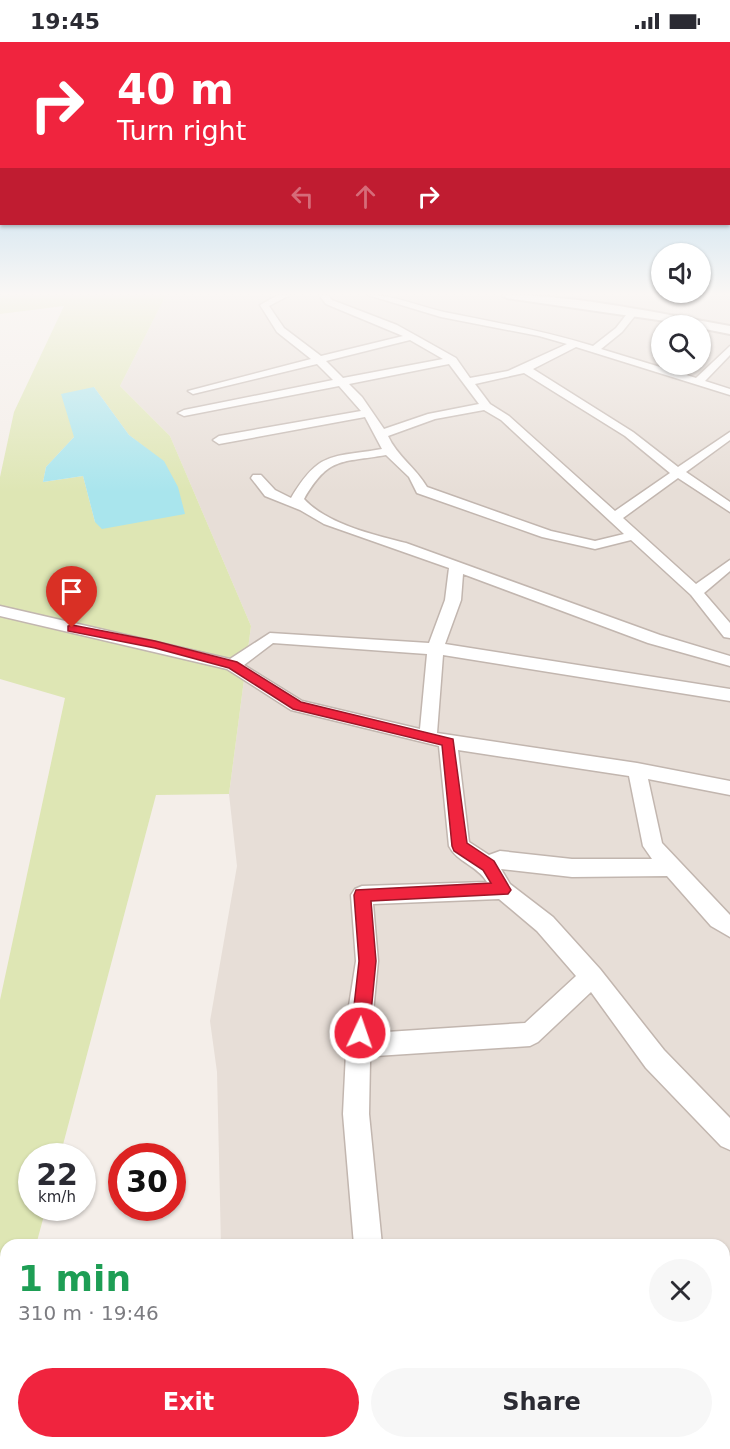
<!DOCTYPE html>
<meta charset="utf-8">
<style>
:root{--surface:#fff;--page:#f7f7f7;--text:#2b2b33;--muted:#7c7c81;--accent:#f0243e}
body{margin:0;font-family:"DejaVu Sans",sans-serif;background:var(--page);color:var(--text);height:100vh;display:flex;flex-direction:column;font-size:22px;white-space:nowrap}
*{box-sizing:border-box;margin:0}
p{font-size:20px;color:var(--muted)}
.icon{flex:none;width:33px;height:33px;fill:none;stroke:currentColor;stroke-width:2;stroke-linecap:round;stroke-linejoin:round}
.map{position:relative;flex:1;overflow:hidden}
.drawer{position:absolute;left:0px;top:1197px;width:730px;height:210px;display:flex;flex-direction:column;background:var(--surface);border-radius:18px 18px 0 0;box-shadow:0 2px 4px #0004}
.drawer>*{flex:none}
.banner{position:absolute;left:0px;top:0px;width:730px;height:183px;box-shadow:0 2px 4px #0004;background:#f0243e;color:#fff;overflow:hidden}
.controls{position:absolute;left:651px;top:201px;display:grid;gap:12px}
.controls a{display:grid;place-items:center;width:60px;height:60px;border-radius:50%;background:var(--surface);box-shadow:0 2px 4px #0004;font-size:30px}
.speed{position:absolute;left:18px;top:1101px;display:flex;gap:12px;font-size:30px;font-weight:700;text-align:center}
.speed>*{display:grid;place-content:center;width:78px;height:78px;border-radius:50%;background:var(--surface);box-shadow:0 2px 4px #0004;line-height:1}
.speed small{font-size:15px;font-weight:400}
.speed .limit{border:9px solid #d22;background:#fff;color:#111}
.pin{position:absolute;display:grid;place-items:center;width:51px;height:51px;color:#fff;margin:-62px -26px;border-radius:50% 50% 50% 0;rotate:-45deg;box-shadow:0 0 6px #0007}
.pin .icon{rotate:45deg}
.me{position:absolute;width:66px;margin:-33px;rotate:3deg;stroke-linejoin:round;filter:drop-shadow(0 0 4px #0008)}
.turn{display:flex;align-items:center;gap:21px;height:126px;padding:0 18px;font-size:27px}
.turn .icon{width:78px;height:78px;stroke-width:2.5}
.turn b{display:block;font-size:42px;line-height:51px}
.lanes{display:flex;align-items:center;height:57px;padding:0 18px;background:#0003;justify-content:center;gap:30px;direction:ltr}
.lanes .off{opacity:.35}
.round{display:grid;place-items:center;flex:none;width:63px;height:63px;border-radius:32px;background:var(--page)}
.summary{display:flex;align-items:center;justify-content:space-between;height:102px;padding:0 18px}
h1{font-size:36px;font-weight:700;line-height:45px;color:#1e9e55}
.cta{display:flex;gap:12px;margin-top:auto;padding:12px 18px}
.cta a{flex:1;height:69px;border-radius:36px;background:var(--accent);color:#fff;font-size:24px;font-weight:700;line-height:69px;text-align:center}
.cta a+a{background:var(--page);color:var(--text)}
.status{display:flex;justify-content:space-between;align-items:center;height:42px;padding:0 30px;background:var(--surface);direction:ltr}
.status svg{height:16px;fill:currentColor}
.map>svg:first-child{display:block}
.residential{fill:#e7ded7;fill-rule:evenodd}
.green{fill:#dee6b4;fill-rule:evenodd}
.water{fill:#a9e5ed}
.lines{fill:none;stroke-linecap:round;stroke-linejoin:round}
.minor-casing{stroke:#c2b6af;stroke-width:3}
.tertiary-casing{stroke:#c2b6af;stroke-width:4}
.minor{fill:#fff;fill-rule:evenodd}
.tertiary{fill:#fff;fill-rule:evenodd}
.route{fill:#f0243e;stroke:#9c1728;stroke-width:1.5}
</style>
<div class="status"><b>19:45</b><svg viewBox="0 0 49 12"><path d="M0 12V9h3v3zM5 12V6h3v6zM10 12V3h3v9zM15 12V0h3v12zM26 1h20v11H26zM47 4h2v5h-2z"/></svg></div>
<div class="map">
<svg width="730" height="1407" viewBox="0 0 730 1407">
<rect width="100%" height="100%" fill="#f4eee9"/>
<path class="residential" d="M166 253H730V1407H39L40 1401H724V1203H221L217 1030 210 979 237 824 229 752 251 584 170 394 120 344ZM662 284H700V322H662Z"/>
<path class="green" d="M0 253H166L120 344 170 394 251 584 229 752 156 753 60 1114H32V1166H46L36 1203H6V1312L0 1333 6 1336V1401H40L39 1407H0V958L65 656 0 637V435L14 370 64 264 0 272ZM94 345 129 393 164 420 95 480 83 434 43 440 46 425 74 395Z"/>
<polygon class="water" points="94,345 129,393 164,419 178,445 185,472 102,487 95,480 83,434 43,440 46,425 74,395 61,352"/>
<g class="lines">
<defs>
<g id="minor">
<path d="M278 253H290L269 264 284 286 321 314 403 294 326 262 319 253H328L332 258 397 283 415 293 456 316 470 336 508 329 567 302 539 294 441 275 368 253C394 253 418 264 444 270 494 280 544 289 593 304L616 286 630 268H636L638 270 622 290 601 307 696 336 730 304V313L705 339 730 347V353L576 305 533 327 633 390 678 425 730 390V398L686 430 730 460V470L678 436 623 476 696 542 730 518V529L704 551 730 581V596L724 595 691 553 631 498 595 507 542 495 417 451 409 435 386 413C341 421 329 414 304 457 327 482 374 493 406 501L660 593 730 614V624L648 601 463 532 461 558 445 602 730 647V659L443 613 437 691 637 721 730 739V753L648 737 662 801 730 873V895L711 884 667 834 572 835 501 827 510 842 553 875 600 927 664 1008 730 1076V1108L721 1104 646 1026 591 950 538 1000 530 1004 376 1014 370 1019 369 1072 382 1203H354L343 1072 348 970 356 919 351 853 355 847 362 844 487 840C478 824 457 820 449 804L439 704 291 668 227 627 0 574V564L230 617 270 591 429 601 445 558 449 526 324 482 300 468 265 454 251 436 253 433H261L275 448 291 456C320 408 331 416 382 407L365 375 219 402 213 398 219 394 361 369 339 344 184 374 178 371 184 368 333 338 317 322 193 352 188 349 311 317 277 290 260 263ZM410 298 443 317 343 336 326 319ZM449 322 479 362 428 372 384 387 362 355 349 342ZM524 331 625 394 670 431 615 469 509 374 490 362 475 342ZM484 368 501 378 624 492 595 499 551 489 427 445C416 426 397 414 388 394L435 377ZM273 601 427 612 420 687 302 659 244 623ZM458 708 629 734 643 804 652 817H572L500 809 489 813 469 800ZM499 857 537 889 576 934 525 981 371 991 378 919 373 862Z"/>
<polygon points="730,1232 730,1262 724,1262 724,1233"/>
<polygon points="56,1401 123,1401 121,1407 54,1407"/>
</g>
<path id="tertiary" d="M502 253C578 253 655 271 730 284V292L700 286V284L507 256Z"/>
</defs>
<use href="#minor" class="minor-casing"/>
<use href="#tertiary" class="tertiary-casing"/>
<use href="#minor" class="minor"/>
<use href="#tertiary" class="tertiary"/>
</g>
<linearGradient id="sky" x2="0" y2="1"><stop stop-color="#8fc8ea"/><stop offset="0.56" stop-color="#faf7f5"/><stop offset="1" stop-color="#faf7f5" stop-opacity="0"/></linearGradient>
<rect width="730" height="450" fill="url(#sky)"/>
<polygon class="route" points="72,583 155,599 237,620 301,660 453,697 467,801 494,819 511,848 508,852 371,859 376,919 369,991 366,998 360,1000 353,998 351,991 359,919 354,853 356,848 491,841 483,828 454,809 452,804 442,703 293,667 229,626 155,606 68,589 68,584"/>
</svg>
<div class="controls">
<a><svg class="icon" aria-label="sound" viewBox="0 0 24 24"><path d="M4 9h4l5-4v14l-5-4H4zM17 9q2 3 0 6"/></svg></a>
<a><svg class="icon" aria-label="search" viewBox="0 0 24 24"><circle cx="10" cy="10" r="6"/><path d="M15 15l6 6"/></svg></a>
</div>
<div class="speed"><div>22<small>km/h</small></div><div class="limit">30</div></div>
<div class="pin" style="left:72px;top:586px;background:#d93025"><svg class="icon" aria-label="arrive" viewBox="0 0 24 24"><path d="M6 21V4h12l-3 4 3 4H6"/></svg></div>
<svg class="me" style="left:360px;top:991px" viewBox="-20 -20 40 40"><circle r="17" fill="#f0243e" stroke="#fff" stroke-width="3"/><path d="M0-11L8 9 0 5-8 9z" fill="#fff"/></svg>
<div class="banner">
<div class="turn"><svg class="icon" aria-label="right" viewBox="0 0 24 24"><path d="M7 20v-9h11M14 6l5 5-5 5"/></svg><div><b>40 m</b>Turn right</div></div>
<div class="lanes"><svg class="icon off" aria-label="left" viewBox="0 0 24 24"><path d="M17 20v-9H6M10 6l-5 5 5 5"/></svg><svg class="icon off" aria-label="ahead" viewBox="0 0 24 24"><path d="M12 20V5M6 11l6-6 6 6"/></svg><svg class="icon" aria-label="right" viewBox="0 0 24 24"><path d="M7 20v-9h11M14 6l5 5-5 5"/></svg></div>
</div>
<section class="drawer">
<div class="summary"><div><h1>1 min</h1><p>310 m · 19:46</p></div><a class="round"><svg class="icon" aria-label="close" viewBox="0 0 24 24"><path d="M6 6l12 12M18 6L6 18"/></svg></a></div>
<div class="cta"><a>Exit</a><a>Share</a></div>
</section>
</div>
